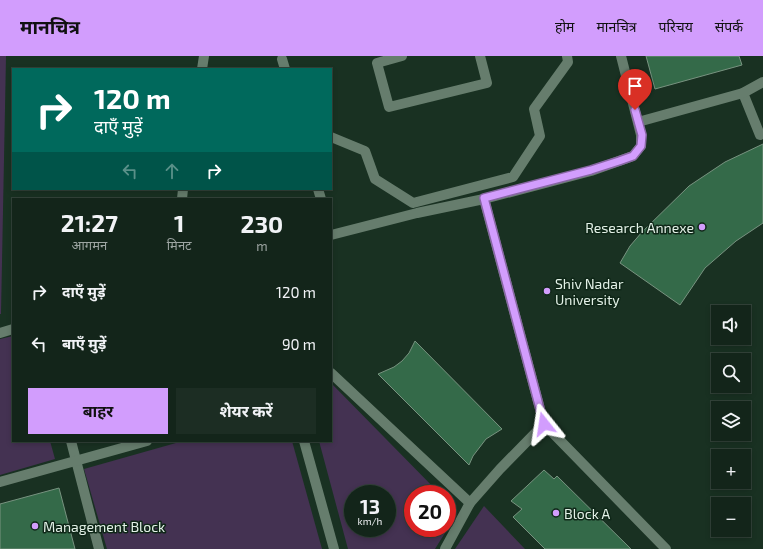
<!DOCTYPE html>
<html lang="hi">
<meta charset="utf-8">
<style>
:root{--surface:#13251a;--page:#1c2d23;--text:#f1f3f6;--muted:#9da5a2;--line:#324239;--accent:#d29dfd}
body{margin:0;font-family:"Exo 2","Noto Sans Devanagari",sans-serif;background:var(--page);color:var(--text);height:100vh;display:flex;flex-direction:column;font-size:15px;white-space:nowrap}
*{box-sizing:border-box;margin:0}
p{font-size:13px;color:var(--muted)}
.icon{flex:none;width:22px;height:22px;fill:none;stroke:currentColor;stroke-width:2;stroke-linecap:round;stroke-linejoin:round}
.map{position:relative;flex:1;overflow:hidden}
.panel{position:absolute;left:12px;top:142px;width:320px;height:244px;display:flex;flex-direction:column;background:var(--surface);border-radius:0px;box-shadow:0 2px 6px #0003,0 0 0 1px var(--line)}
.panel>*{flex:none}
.guide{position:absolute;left:12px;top:12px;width:320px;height:122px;border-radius:0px;box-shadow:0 2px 6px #0003,0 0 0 1px var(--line);background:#00695c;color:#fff;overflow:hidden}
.controls{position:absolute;left:711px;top:249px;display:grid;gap:8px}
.controls a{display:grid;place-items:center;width:40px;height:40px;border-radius:0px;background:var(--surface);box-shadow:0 2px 6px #0003,0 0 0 1px var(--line);font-size:20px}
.speed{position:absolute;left:344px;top:429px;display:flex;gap:8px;font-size:20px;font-weight:700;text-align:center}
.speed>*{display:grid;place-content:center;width:52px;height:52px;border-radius:50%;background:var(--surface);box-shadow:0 2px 6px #0003,0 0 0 1px var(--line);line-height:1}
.speed small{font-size:10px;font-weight:400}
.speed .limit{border:6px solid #d22;background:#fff;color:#111}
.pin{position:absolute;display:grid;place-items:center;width:34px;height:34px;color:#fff;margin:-41px -17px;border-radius:50% 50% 50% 0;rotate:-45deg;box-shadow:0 0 4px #0007}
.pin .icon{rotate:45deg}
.me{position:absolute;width:44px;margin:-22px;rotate:345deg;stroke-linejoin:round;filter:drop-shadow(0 0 3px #0008)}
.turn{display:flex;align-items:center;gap:14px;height:84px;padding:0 16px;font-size:18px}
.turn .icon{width:52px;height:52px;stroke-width:2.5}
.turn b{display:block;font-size:28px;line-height:34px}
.lanes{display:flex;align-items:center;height:38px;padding:0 16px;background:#0003;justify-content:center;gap:20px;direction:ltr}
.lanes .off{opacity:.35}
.eta{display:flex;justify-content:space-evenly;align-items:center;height:68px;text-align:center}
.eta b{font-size:24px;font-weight:700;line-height:28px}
.action{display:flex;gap:8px;margin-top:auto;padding:8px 16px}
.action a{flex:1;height:46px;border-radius:0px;background:var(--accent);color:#111;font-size:16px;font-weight:700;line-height:46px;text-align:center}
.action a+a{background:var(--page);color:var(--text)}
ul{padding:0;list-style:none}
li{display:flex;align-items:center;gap:12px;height:52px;padding:0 16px}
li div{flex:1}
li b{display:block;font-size:15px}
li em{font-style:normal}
header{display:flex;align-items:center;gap:24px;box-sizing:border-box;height:56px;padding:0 20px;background:var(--accent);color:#111}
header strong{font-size:19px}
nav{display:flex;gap:22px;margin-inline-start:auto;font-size:14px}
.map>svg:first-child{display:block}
.green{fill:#443252;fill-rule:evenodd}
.building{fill:#346a49;stroke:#789380}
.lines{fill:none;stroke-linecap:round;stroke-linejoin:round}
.minor{stroke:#667d6d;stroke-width:10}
.route-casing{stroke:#8866a4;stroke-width:10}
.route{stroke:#d29dfd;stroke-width:7}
.poi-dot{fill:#d29dfd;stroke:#0f2718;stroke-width:1.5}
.labels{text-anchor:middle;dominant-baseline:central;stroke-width:3;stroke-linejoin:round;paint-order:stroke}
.poi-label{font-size:14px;fill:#e3f1e7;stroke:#0f2718;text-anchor:start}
</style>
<header>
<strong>मानचित्र</strong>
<nav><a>होम</a><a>मानचित्र</a><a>परिचय</a><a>संपर्क</a></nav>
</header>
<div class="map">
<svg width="763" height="493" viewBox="0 0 763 493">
<rect width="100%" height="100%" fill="#193122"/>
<g class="green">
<polygon points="0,0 6,0 1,258 0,258"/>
<polygon points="13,280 13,385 50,385 55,403 0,419 0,283"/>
<path d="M331 327 440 438H413V472H447V446L455 454 453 464 435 493H348L319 385H331ZM353 438H387V472H353Z"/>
<polygon points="183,385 292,385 322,493 107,493 84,413"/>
<polygon points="484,450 525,493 455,493"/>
</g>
<g class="building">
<polygon points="646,0 739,0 742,9 655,33"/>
<polygon points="763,88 763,167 736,185 705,212 680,249 620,207 630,190 642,176 689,130 725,106"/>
<polygon points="415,285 502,373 486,383 473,400 469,409 378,318 394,311 402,305 409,297"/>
<polygon points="544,414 554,423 557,420 631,493 545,493 513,461 522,453 511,445"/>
<polygon points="59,432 75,493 0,493 0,448"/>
</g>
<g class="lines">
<g class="minor">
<polyline points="402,0 377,7 389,51 487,27 480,0"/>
<polyline points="282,3 285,13"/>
<polyline points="202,13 204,0"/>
<polyline points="743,37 760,79"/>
<polyline points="638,66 743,37 763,26"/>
<polyline points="331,81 365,95 375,123 413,147 513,121 540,80 534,53 568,6 567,0"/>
<polyline points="318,133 321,143"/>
<polyline points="182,143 183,133"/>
<polyline points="484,143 544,368 666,493"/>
<polyline points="331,179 417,157 484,143 591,115 633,100 641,90 641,79 621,0"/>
<polyline points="0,277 13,273"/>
<polyline points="331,317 470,447"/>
<polyline points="71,385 99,493"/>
<polyline points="304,385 334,493"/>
<polyline points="0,426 147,385"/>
<polyline points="445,493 470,447 500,413 544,368"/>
</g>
</g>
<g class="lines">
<defs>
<polyline id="route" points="544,368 484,142 591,114 619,105 633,100 641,90 642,79 635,54"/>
</defs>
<use href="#route" class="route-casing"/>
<use href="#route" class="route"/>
</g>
<g class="poi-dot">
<circle cx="702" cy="171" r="4"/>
<circle cx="547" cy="235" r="4"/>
<circle cx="556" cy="457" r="4"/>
<circle cx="35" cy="470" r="4"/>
</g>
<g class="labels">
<g class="poi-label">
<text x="694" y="171" text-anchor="end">Research Annexe</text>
<text x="555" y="227">Shiv Nadar<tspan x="555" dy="16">University</tspan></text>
<text x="564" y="457">Block A</text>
<text x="43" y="470">Management Block</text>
</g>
</g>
</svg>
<div class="controls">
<a><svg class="icon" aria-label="sound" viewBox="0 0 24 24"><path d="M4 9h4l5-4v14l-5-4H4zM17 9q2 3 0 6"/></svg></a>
<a><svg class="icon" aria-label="search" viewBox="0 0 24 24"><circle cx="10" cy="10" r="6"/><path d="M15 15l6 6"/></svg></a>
<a><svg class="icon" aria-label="layers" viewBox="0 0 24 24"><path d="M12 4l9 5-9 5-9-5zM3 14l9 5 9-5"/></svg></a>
<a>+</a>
<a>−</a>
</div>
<div class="speed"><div>13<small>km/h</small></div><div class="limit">20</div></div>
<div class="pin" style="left:635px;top:54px;background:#d93025"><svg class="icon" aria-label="arrive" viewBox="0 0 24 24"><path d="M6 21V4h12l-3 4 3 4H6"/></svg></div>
<svg class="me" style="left:544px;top:368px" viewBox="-20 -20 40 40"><path d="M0-17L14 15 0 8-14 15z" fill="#d29dfd" stroke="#fff" stroke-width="4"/></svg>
<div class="guide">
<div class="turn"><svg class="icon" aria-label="right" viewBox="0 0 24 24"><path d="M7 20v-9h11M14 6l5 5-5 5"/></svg><div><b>120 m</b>दाएँ मुड़ें</div></div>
<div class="lanes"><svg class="icon off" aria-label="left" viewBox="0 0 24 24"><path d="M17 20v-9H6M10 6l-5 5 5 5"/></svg><svg class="icon off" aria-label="ahead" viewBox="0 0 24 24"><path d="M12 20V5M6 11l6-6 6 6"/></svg><svg class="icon" aria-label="right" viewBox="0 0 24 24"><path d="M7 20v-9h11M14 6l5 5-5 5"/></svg></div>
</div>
<section class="panel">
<div class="eta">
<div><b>21:27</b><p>आगमन</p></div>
<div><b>1</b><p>मिनट</p></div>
<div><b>230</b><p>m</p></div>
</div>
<ul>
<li><svg class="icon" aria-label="right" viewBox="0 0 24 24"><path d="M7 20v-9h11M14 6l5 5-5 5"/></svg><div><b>दाएँ मुड़ें</b></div><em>120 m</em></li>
<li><svg class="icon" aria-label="left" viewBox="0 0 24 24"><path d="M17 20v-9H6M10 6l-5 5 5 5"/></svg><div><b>बाएँ मुड़ें</b></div><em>90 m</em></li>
</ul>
<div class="action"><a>बाहर</a><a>शेयर करें</a></div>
</section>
</div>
